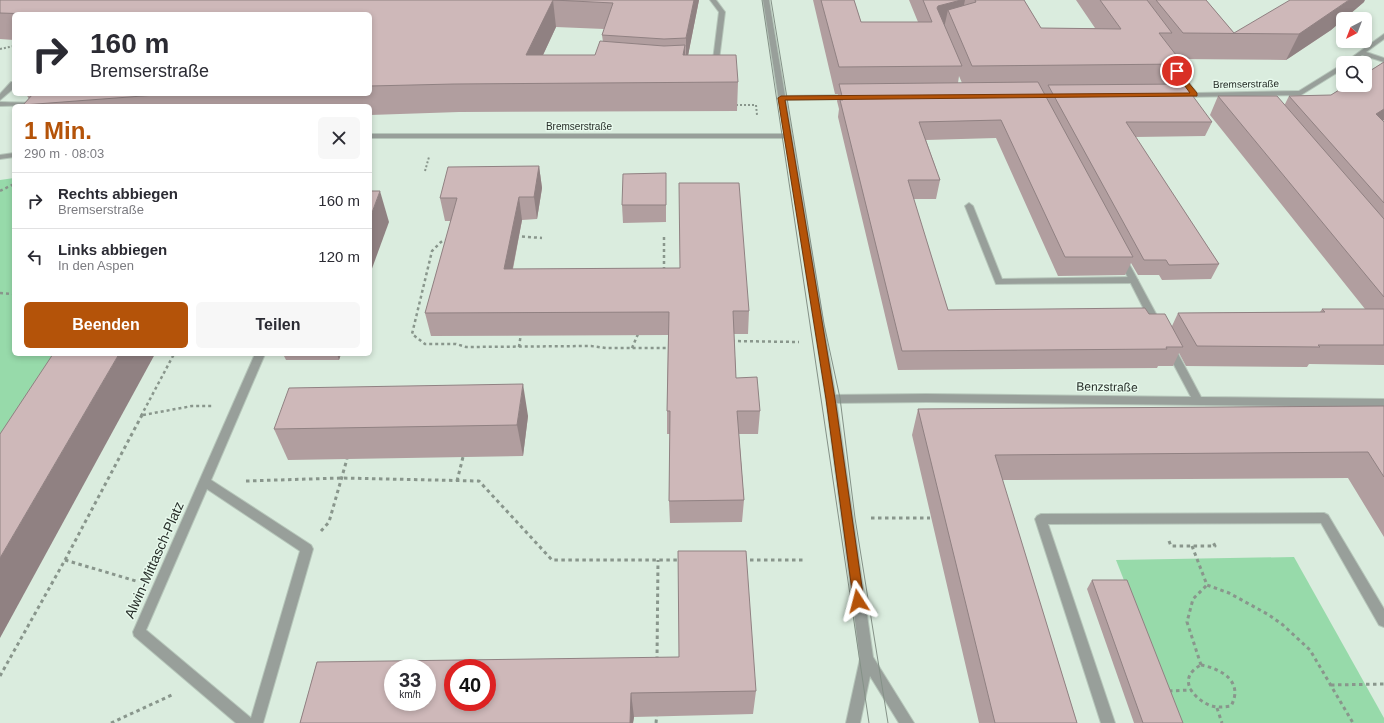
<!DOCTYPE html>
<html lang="de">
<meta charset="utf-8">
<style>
:root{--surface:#fff;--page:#f7f7f7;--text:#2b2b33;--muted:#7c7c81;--line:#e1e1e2;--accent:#b45309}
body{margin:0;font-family:Arial,sans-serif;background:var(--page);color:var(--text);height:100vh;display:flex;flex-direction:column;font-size:15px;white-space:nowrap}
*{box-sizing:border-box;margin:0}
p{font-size:13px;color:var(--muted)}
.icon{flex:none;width:22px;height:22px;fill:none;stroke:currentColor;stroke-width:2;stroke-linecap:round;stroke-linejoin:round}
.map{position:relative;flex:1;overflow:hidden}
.details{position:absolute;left:12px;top:104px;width:360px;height:252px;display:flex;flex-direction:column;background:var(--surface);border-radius:6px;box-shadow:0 2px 6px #0003}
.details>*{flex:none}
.top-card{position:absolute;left:12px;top:12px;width:360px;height:84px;border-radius:6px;box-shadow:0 2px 6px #0003;background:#fff;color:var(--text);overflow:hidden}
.needle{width:26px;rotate:222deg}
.buttons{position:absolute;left:1336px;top:12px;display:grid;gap:8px}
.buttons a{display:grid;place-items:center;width:36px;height:36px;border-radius:6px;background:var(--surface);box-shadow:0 2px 6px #0003;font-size:20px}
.speed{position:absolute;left:384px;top:659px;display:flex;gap:8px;font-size:20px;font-weight:700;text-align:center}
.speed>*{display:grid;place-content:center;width:52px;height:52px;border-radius:50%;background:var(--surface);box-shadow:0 2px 6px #0003;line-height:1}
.speed small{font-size:10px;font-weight:400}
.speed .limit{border:6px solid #d22;background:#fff;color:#111}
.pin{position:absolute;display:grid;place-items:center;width:34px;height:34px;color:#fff;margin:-17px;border:2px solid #fff;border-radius:50%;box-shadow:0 1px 4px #0007}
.me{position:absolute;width:44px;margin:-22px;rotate:351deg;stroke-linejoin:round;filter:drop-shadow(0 0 3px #0008)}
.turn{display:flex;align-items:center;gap:14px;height:84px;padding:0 12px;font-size:18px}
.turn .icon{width:52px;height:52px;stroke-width:2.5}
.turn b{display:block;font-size:28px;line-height:34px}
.round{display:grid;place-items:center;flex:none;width:42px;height:42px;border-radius:6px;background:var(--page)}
.summary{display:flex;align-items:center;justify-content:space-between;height:68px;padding:0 12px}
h1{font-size:24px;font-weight:700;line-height:30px;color:var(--accent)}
.cta{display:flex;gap:8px;margin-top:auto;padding:8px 12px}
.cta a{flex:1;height:46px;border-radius:6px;background:var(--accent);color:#fff;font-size:16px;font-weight:700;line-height:46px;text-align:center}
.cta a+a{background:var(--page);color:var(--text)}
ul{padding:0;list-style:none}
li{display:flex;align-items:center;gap:12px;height:56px;padding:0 12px;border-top:1px solid var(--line)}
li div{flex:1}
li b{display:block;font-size:15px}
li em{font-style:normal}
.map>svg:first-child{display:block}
.green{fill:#97daaa}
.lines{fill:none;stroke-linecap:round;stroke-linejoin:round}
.service-casing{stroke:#b6c6ba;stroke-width:2}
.minor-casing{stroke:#b6c6ba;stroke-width:2}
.tertiary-casing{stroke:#b6c6ba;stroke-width:2}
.path-far2{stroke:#89968c;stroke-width:2;stroke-dasharray:2 2;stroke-linecap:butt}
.path-far1{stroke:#89968c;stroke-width:2.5;stroke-dasharray:3 3;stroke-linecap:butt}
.path{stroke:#89968c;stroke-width:3;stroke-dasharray:3.5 3.5;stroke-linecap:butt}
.service{fill:#989f9a;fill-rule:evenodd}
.minor{fill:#989f9a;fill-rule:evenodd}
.tertiary{fill:#989f9a;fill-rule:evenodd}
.tram{stroke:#849187;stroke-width:1}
.wall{fill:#b19e9f;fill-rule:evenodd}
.shaded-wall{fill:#908182}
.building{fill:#ceb8b9;stroke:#908182;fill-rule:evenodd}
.route{fill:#b45309;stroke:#753606}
.labels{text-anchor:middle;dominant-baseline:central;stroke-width:3;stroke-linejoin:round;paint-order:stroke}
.far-street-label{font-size:10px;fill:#282f2a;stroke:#e7f9ec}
.street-label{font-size:12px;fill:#282f2a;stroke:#e7f9ec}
.near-street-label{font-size:14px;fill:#282f2a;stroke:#e7f9ec}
</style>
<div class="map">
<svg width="1384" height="723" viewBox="0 0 1384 723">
<rect width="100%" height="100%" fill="#daecde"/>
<g class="green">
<polygon points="14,178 14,354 66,354 0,458 0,180"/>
<polygon points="1294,557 1384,718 1384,723 1180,723 1116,560"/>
</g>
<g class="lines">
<defs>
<g id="service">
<polygon points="710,0 716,0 725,12 718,68 715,70 712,68 719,12"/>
<polygon points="11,82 14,82 14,88 0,100 0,94"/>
<polygon points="0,102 36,103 40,105 0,106"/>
<polygon points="969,203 973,206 1002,279 1133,277 1138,280 1133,283 996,284 965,206"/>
<polygon points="1324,513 1328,515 1384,609 1384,627 1379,625 1321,523 1048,524 1115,723 1101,723 1035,519 1037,516 1041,514"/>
</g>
<g id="minor">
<polygon points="1384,34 1384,39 1366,52 1384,58 1384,62 1362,55 1351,63 1344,63"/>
<polygon points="1171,61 1173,62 1197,93 1299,91 1341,65 1343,64 1343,69 1301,95 1179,97 1175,95 1176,93 1190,93 1168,63"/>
<polygon points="851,95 855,97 854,99 781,100 777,98 781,96"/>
<polygon points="370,134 788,134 792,136 788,138 370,138"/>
<polygon points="14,153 14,157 0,159 0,155"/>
<polygon points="1122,255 1126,258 1162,325 1160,327 1157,328 1152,325 1118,258"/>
<polygon points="1170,345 1175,348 1201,397 1384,399 1384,407 926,402 831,403 827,402 826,399 827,396 831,395 926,394 1191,397 1165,348"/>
<path d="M255 354H265L211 480 311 545 313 549 263 723H236L134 636 133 632ZM207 489 300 551 251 718 146 630Z"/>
</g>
<polygon id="tertiary" points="763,0 769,0 836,399 873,657 914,723 899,723 870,676 860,723 846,723 860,659 826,399"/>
</defs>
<use href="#service" class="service-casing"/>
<use href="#minor" class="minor-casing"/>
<use href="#tertiary" class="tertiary-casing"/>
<g class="path-far2">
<polyline points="0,49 14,46"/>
<polyline points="736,105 756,105 757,115"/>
<polyline points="425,171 429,157"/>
</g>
<g class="path-far1">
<polyline points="0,191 14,184"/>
<polyline points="516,236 542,238"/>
<polyline points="664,237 664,270"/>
<polyline points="448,240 441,242 432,251 412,334 425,344 456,344 466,347 591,346 606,348 670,348"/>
<polyline points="0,293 14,294"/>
<polyline points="732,341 799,342"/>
<polyline points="519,347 521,333"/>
<polyline points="632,348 638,334"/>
<polyline points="143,415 192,406 212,406"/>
<polyline points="141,416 174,354"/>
</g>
<g class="path">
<polyline points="246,481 341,478 479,481 552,560 680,560"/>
<polyline points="457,481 463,457"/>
<polyline points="871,518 930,518"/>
<polyline points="321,531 329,522 347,459"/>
<polyline points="1169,541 1171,546 1215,546 1213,542"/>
<polyline points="1192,546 1207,585 1229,593 1269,615 1283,625 1310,650 1353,723"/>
<polyline points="65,560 136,581"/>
<polyline points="743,560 803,560"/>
<polyline points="657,660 658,560"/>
<path d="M1201 665C1222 669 1244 682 1231 706 1223 707 1216 708 1209 705 1190 696 1178 677 1201 665Z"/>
<polyline points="1201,665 1187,622 1193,599 1207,585"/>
<polyline points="0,676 65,560 142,415"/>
<polyline points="1331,685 1384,684"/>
<polyline points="1169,691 1191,690"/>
<polyline points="1217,708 1222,723"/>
<polyline points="111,723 174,694"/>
<polyline points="656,723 657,713"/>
</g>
<use href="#service" class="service"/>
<use href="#minor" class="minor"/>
<use href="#tertiary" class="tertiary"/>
<g class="tram">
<polyline points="762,0 869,723"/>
<polyline points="771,0 824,324 840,398 855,518 888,723"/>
</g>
</g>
<g class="wall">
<path d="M0 0H699L688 55 738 82 737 111 459 112 370 115V106H23V105L29 99 26 94H370V14H14V40L0 39ZM556 27 604 29 602 35 603 42 595 55H543Z"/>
<path d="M813 0H854L861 22H918L909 0H1024L1041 28H1095L1076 0H1206L1234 33 1364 2 1331 30 1286 60 1179 59 1183 64 1175 84 1212 122 1205 136 1135 137 1219 264 1211 279 1162 280 1159 275H1138L1131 263 1125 275 1058 276 996 138 926 140 940 180 936 199H913L948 310 1149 314 1172 326 1178 313 1320 312 1322 309H1365L1210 115 1218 96 1285 104 1289 96 1331 95 1384 62V120L1383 121 1384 122V365L1309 364 1307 367 1186 366 1179 353 1173 366H1158L1157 368 898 370 838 117 839 109 837 101 838 94H835ZM959 76 962 83H958Z"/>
<polygon points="539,166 542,188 537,219 522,220 513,269 749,311 748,334 734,334 736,378 760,411 758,434 739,434 744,500 742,522 670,523 669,501 670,434 667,434 667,411 668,335 431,336 425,313 451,221 445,221 440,198"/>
<polygon points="666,191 666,222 623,223 622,205"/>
<polygon points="283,354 341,354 339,360 286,360"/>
<polygon points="1384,406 1384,537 1348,478 1002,480 1077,723 979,723 912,435 918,409"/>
<polygon points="528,416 523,456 288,460 274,429"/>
<polygon points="1092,580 1183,723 1134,723 1087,589"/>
<polygon points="317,662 756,691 753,714 634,717 633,723 300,723"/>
</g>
<g class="shaded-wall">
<polygon points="553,0 556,27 530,83 526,55"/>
<polygon points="694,0 699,0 686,66 686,38"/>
<polygon points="961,0 965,0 960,24 948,10 944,28 937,8 938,6"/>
<polygon points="1349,0 1365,0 1364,2 1331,30 1286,60 1299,34"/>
<polygon points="685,45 685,73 683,83 683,55"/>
<polygon points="1384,109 1384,120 1366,132 1376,114"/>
<polygon points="539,166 542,188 537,219 534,197"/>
<polygon points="380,191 389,222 370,274 370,218"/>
<polygon points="519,197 522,220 508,292 504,269"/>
<polygon points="119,354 155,354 0,638 0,558"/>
<polygon points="337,354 341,354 339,360"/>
<polygon points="523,384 528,416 523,456 517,425"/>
<polygon points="631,693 634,717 633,723 630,723"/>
</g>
<g class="building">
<polygon points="0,0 694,0 686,38 664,39 602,35 613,3 553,0 526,55 595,55 600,41 664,46 685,45 683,55 736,55 738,82 454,84 370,86 370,14 32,14 0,13"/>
<polygon points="821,0 854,0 861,22 932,22 923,0 961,0 938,6 937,8 962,66 839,67"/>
<polygon points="975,0 1024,0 1041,28 1121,29 1100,0 1147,0 1172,33 1159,33 1183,64 972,66 948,10 976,2"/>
<polygon points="1156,0 1206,0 1234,33 1290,0 1349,0 1343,4 1299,34 1183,33"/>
<polygon points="1384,62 1384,109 1376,114 1384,122 1384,203 1289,96 1331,95 1347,85 1365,85 1365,74"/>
<polygon points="1038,82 1133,257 1065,257 1001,120 919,122 940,180 908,180 948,310 1145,308 1149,314 1165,314 1183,347 1166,347 1167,349 902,351 840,100 843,100 839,84"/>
<polygon points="1184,84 1212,122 1126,122 1219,264 1169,265 1166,260 1144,260 1048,85"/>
<polygon points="33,94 169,94 23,105"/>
<polygon points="1218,96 1277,96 1384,219 1384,297"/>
<polygon points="539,166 534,197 519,197 504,269 680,268 679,183 739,183 749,311 733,311 736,378 757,377 760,411 737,411 744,500 669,501 670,411 667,411 669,312 425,313 457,198 440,198 448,167"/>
<polygon points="666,173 666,205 622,205 623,174"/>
<polygon points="370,191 380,191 370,218"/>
<polygon points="1322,309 1384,309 1384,345 1318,345 1320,347 1197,346 1178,313 1325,312"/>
<polygon points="53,354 119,354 0,558 0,434"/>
<polygon points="523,384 517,425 274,429 289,388"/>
<polygon points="1384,406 1384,477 1368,452 995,455 1077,723 995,723 918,409"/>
<path d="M678 551H746L756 691 631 693 630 723H300L317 662 679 657ZM393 668H427V702H393ZM453 668H487V702H453Z"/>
<polygon points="1092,580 1127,580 1183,723 1143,723"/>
</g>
<polygon class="route" points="1177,69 1197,93 1197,96 785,100 835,399 864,601 862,605 858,606 854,605 826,399 778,98 781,96 1190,93 1174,71"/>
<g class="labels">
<g class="far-street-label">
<text transform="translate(1246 84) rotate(-1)">Bremserstraße</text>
<text x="579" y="126">Bremserstraße</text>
</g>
<g class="street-label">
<text transform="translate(1107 387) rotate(1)">Benzstraße</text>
</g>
<g class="near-street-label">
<text transform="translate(154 560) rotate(-66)">Alwin-Mittasch-Platz</text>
</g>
</g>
</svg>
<div class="buttons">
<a><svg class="needle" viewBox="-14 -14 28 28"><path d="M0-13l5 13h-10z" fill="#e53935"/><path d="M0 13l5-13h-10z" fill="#7c7c81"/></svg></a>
<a><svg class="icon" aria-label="search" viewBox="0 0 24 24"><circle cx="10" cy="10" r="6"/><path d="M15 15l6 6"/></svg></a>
</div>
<div class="speed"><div>33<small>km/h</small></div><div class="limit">40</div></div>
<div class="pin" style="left:1177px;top:71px;background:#d93025"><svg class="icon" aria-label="arrive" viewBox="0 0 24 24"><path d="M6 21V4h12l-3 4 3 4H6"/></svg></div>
<svg class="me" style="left:858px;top:601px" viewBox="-20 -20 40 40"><path d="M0-17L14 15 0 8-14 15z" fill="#b45309" stroke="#fff" stroke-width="4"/></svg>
<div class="top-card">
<div class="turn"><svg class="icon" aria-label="right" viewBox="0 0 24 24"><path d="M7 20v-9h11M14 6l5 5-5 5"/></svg><div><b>160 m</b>Bremserstraße</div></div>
</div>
<section class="details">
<div class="summary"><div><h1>1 Min.</h1><p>290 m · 08:03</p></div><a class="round"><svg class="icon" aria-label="close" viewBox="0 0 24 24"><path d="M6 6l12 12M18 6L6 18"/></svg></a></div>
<ul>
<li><svg class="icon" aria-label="right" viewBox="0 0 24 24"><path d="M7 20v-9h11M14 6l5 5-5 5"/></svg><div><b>Rechts abbiegen</b><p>Bremserstraße</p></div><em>160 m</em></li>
<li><svg class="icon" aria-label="left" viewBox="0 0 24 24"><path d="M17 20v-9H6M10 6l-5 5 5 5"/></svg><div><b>Links abbiegen</b><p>In den Aspen</p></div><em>120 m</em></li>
</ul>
<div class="cta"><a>Beenden</a><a>Teilen</a></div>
</section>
</div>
